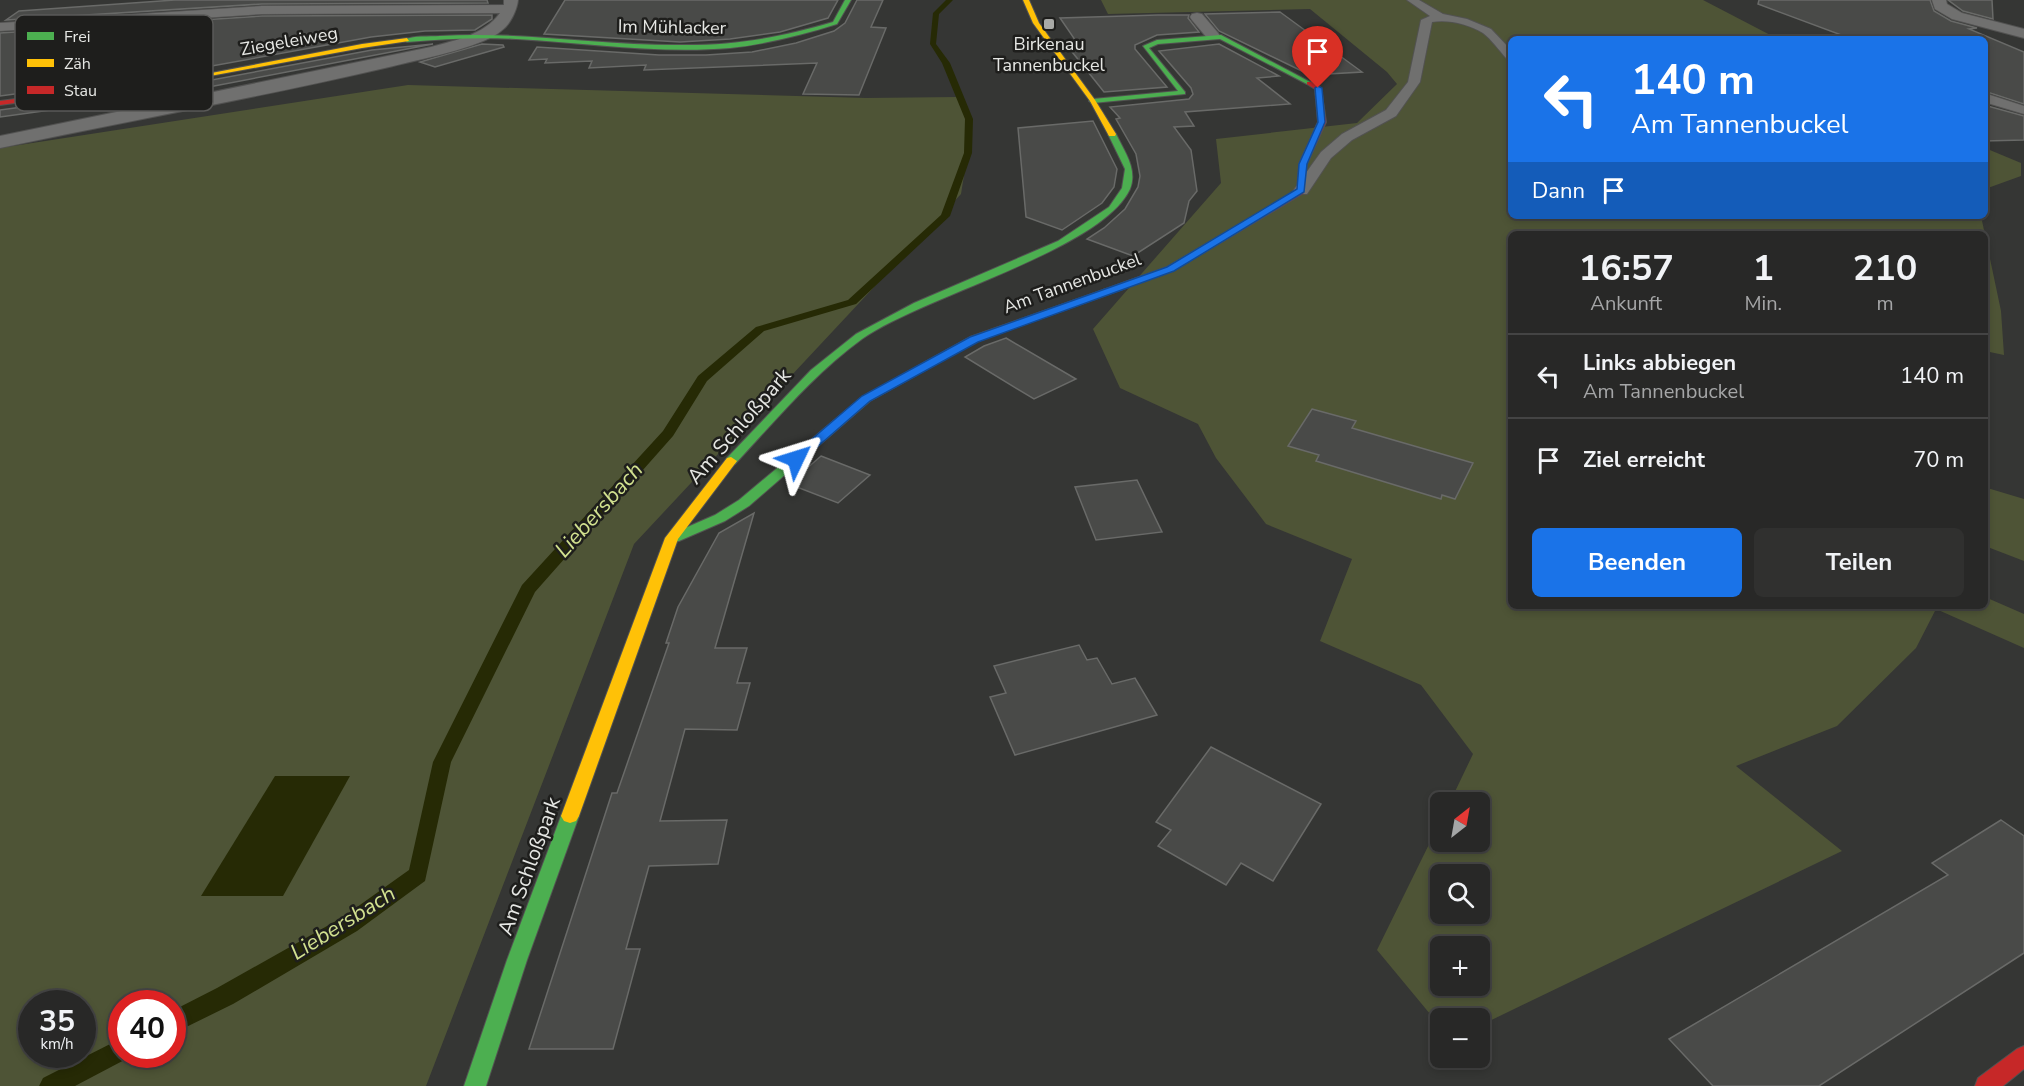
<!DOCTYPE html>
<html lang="de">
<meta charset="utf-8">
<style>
:root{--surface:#282827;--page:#30302f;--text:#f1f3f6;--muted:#a5a6a7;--line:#444;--accent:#1a73e8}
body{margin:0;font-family:"Nunito Sans",sans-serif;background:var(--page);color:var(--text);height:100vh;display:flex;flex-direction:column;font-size:22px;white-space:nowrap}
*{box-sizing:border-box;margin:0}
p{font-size:20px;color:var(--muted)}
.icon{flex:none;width:33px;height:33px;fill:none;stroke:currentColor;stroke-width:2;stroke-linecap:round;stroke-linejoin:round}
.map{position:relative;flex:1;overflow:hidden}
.details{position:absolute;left:1508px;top:231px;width:480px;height:378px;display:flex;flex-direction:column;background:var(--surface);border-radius:9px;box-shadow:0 3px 9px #0003,0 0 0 2px var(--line)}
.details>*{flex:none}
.top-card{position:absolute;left:1508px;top:36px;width:480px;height:183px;border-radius:9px;box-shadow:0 3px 9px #0003,0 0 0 2px var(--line);background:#1a73e8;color:#fff;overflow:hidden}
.needle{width:39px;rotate:31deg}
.fabs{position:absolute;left:1430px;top:792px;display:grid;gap:12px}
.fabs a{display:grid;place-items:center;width:60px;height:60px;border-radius:9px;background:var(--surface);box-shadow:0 3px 9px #0003,0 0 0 2px var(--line);font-size:30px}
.speed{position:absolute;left:18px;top:990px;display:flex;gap:12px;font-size:30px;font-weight:700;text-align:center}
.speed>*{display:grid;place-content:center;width:78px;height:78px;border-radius:50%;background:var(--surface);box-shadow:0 3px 9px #0003,0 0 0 2px var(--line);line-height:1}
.speed small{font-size:15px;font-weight:400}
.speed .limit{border:9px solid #d22;background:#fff;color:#111}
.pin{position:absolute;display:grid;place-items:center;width:51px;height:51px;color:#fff;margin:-62px -26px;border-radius:50% 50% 50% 0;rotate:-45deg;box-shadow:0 0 6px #0007}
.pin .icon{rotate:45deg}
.me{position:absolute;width:66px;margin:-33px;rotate:49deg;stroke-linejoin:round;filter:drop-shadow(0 0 4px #0008)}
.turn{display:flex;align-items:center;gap:21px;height:126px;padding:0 24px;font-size:27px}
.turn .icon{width:78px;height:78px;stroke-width:2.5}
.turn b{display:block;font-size:42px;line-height:51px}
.then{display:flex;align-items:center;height:57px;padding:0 24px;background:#0003;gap:12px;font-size:22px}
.eta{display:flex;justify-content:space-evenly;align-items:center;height:102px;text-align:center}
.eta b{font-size:36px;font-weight:700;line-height:42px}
.primary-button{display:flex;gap:12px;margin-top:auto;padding:12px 24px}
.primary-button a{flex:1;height:69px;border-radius:9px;background:var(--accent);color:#fff;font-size:24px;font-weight:700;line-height:69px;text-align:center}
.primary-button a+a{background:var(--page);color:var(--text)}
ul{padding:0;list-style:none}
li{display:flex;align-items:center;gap:18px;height:84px;padding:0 24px;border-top:2px solid var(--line)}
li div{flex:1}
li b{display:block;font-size:22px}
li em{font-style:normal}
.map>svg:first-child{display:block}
.green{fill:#4e5436;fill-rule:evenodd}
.water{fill:#262a05}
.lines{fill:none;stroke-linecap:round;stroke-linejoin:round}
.stream{fill:#262a05;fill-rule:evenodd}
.building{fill:#494a48;stroke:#696a68;stroke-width:1.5}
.lane-casing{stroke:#525251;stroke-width:2}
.street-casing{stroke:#525251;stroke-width:2}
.fast-casing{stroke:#525251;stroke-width:2}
.slow-casing{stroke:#525251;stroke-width:2}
.jam-casing{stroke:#525251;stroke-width:2}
.lane{fill:#70706f;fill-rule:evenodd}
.street{fill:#70706f;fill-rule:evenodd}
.fast{fill:#4caf50;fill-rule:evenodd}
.slow{fill:#ffc107;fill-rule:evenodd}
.jam{fill:#c62828;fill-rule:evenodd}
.route{fill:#1a73e8;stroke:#114b97;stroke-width:1.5}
.poi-dot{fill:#a8a9a6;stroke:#1e1e1c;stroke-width:2}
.labels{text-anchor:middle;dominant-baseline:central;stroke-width:5;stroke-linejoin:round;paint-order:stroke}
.far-street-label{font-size:18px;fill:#e6e7e4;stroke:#1e1e1c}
.far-poi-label{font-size:18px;fill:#e6e7e4;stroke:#1e1e1c}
.street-label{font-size:21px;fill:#e6e7e4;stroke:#1e1e1c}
.water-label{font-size:22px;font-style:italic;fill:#d2e18f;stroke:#1e1e1c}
.key{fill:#1e1e1c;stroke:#5a5a58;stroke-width:1.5}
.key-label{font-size:16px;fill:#e6e7e4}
</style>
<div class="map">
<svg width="2024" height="1086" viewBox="0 0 2024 1086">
<rect width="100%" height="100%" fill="#353634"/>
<g class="green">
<path d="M1101 0H1703L1776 38 1510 39V216H1981L2001 311 2004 355 1985 351 1984 234H1510V606H1984L1985 597 2024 614V648L1936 609 1916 648 1837 726 1736 766 1842 851 1479 1026V1018H1440V1026L1377 950 1440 822V842H1479V802H1450L1473 754 1421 685 1320 641 1352 559 1266 524 1216 458 1198 424 1120 388 1093 329 1221 183 1216 139 1357 123 1397 84 1387 72 1310 9 1108 14ZM1440 874H1479V914H1440ZM1440 946H1479V986H1440Z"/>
<path d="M408 85 866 98 958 97 971 131 961 194 634 544 426 1086H0V148ZM32 1004H82V1054H32ZM122 1004H172V1054H122Z"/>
<polygon points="1985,148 2021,163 2021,176 1985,189"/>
<polygon points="1984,487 2024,499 2024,561 1985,546"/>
</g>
<polygon class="water" points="275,776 350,776 283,896 201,896"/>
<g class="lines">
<g class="stream">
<polygon points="946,0 953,0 939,14 936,44 950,63 973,119 972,153 950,216 856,304 764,331 707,381 673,436 535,592 451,762 425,881 357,931 233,1004 172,1034 172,1011 217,988 343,917 409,870 433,762 522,585 663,431 698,376 756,327 848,300 941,215 964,153 965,119 942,63 930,44 933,13"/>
<polygon points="122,1038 122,1054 131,1054 130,1057 75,1086 39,1086 43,1078"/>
</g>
</g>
<g class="building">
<polygon points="175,0 487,0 488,3 262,4 6,20 19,11"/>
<polygon points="565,0 838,0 828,18 780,32 730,39 680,42 544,34"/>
<polygon points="857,0 883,0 871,27 886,28 859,95 803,94 817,63 644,70 646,65 589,68 592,61 545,63 547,59 529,60 537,47 659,55 706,55 752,52 796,43 834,31 845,23"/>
<polygon points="1759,0 1930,0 1934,11 1951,21 1977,28 1969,29 2024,52 2024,104 1984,91 1984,39 1852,39 1758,4"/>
<polygon points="1948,0 1992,0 1993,19 1963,11"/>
<polygon points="1280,12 1362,72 1310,75 1219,31 1205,14"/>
<polygon points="492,15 492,19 475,30 425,31 371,37 184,71 0,96 0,33 262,16"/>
<polygon points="1158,15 1189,15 1188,18 1199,32 1157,35 1135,45 1135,49 1167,87 1104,92 1069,48 1080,47 1060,18"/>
<polygon points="433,44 188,91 0,117 0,110 185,85 372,50"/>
<polygon points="482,44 503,45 504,47 435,67 420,62"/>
<polygon points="1219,44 1279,76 1257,78 1290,104 1185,112 1194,126 1174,127 1191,150 1197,191 1189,201 1184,223 1133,256 1087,239 1104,228 1125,209 1138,187 1140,176 1136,154 1116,119 1120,118 1110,107 1189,99 1193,94 1191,88 1159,51"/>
<polygon points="1984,105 2024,116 2024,140 1984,141"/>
<polygon points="1093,121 1117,169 1114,187 1102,203 1062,230 1026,217 1018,128"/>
<polygon points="1006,338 1076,379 1034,399 965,357 984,346"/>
<polygon points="1312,409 1356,421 1352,428 1473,463 1455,499 1442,495 1441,499 1316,461 1319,455 1288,446"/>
<polygon points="821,456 870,475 838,503 789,484"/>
<polygon points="1137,480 1162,532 1096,540 1075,487"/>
<polygon points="754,513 715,648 747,648 737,683 750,683 737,730 685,729 660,821 727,820 718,864 649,866 626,949 640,949 613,1049 529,1049 612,793 617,793 669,643 666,643 678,607 719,533"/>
<polygon points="1079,645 1087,660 1097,658 1112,684 1135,678 1157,715 1015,755 990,697 1006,693 994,666"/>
<polygon points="1211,747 1321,804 1273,881 1241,863 1226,885 1158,846 1171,830 1156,822"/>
<polygon points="2001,820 2024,836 2024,953 1819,1086 1713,1086 1669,1039 1948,875 1932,863"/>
</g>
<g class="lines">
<defs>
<g id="lane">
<path d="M1407 0H1419L1443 14 1467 19 1491 29 1510 49V58H1506C1499 50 1491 39 1483 33 1469 24 1447 19 1432 22L1420 82 1396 116 1352 140 1331 158 1307 194H1295L1293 191 1321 152 1342 134 1386 110 1408 82 1421 20 1430 16Z"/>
<polygon points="1984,93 2024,106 2024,114 1984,102"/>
</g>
<g id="street">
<path d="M504 0H518C517 10 510 25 501 31 481 48 416 60 389 67 260 97 129 121 0 148V136L431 47C456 40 484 35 500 13L262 14 0 31V23L262 6 504 5Z"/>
<polygon points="1932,0 1946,0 1947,4 1962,13 2024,29 2024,38 1952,19 1935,9"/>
<polygon points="1197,13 1202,14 1218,33 1220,36 1218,39 1208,39 1192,20 1190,17 1192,14"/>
</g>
<g id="fast">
<path d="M845 0H851L837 24C802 35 767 44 730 48 659 54 587 43 516 39 480 37 444 39 407 42L404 40C413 35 429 37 440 36 518 31 597 45 676 45 734 46 778 38 833 22Z"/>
<polygon points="1221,35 1312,83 1307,84 1220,39 1158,44 1149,48 1185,92 1185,94 1093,103 1089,101 1093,99 1178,91 1143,46 1157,40"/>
<path d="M1112 132 1116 134C1124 151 1138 169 1130 189 1102 250 923 296 862 339 814 374 776 420 735 464H727L725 461 727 458 811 370 856 334 914 303 1058 241 1109 207 1122 188 1125 169 1108 134Z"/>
<polygon points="1106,289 1109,290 1109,294 978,341 870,401 749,506 725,521 679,541 674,542 667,538 669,535 715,515 739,500 862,397 970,337"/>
<polygon points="570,809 576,811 579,816 527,960 486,1086 464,1086 507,960 561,816 564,811"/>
</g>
<g id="slow">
<polygon points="1023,0 1029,0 1039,23 1095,100 1116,134 1115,136 1109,136 1090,101 1033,23"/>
<polygon points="407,38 409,41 362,48 183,81 180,79 362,44"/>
<polygon points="731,457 737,461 678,539 579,816 576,821 570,823 564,821 561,816 665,538 727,458"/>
</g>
<g id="jam">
<polygon points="183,77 185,80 0,105 0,101"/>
<polygon points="1307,82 1311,82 1321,88 1326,122 1307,164 1304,193 1173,271 1109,294 1103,294 1103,290 1167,267 1297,190 1299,164 1318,122 1315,89 1307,84"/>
<polygon points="2024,1046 2024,1069 2003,1086 1975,1086 1978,1078 2017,1049"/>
</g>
</defs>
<use href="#lane" class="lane-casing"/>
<use href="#street" class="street-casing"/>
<use href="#fast" class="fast-casing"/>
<use href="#slow" class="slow-casing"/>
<use href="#jam" class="jam-casing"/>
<use href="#lane" class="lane"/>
<use href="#street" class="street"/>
<use href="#fast" class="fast"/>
<use href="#slow" class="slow"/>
<use href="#jam" class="jam"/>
</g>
<polygon class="route" points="1318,86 1322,88 1325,122 1307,164 1304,192 1174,271 978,342 870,401 801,461 792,461 790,459 792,456 862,396 970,337 1167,267 1297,189 1299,164 1318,122 1315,88"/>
<rect class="poi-dot" x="1043" y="18" width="12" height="12" rx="3"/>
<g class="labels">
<g class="far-street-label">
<text transform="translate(672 27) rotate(1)">Im Mühlacker</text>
<text transform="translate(289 41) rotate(-10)">Ziegeleiweg</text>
<text transform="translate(1072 283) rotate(-20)">Am Tannenbuckel</text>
</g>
<g class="far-poi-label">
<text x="1049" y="44">Birkenau<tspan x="1049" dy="21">Tannenbuckel</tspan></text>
</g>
<g class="street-label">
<text transform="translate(739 426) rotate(-49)">Am Schloßpark</text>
<text transform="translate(529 866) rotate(-70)">Am Schloßpark</text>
</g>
<g class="water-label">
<text transform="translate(599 510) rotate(-48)">Liebersbach</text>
<text transform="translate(343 923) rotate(-32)">Liebersbach</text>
</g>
</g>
<rect x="15" y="15" width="198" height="96" rx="9" class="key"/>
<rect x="27" y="32" width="27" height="8" fill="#4caf50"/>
<rect x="27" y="59" width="27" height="8" fill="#ffc107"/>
<rect x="27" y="86" width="27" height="8" fill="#c62828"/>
<g class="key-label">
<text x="64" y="42">Frei</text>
<text x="64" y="69">Zäh</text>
<text x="64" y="96">Stau</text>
</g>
</svg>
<div class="fabs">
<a><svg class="needle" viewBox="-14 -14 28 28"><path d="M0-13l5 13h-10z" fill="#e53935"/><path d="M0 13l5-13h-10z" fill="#a5a6a7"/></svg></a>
<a><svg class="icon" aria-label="search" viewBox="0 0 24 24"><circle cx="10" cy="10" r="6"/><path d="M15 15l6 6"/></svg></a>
<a>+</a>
<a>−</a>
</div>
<div class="speed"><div>35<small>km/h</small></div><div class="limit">40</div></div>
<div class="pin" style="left:1318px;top:88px;background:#d93025"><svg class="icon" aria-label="arrive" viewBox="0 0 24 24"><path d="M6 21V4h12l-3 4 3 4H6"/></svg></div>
<svg class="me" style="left:796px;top:459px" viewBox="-20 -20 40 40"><path d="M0-17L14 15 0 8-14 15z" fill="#1a73e8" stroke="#fff" stroke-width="4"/></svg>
<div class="top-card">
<div class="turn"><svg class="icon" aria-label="left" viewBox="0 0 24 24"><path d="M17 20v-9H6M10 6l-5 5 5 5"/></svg><div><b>140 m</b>Am Tannenbuckel</div></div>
<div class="then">Dann<svg class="icon" aria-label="arrive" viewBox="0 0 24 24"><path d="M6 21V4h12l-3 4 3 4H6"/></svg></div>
</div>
<section class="details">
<div class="eta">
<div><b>16:57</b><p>Ankunft</p></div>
<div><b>1</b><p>Min.</p></div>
<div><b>210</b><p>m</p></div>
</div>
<ul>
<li><svg class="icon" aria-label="left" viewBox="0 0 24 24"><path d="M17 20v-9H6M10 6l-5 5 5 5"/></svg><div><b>Links abbiegen</b><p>Am Tannenbuckel</p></div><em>140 m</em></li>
<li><svg class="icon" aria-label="arrive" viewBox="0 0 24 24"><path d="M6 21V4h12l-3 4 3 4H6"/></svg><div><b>Ziel erreicht</b></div><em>70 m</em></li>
</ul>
<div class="primary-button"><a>Beenden</a><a>Teilen</a></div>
</section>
</div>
